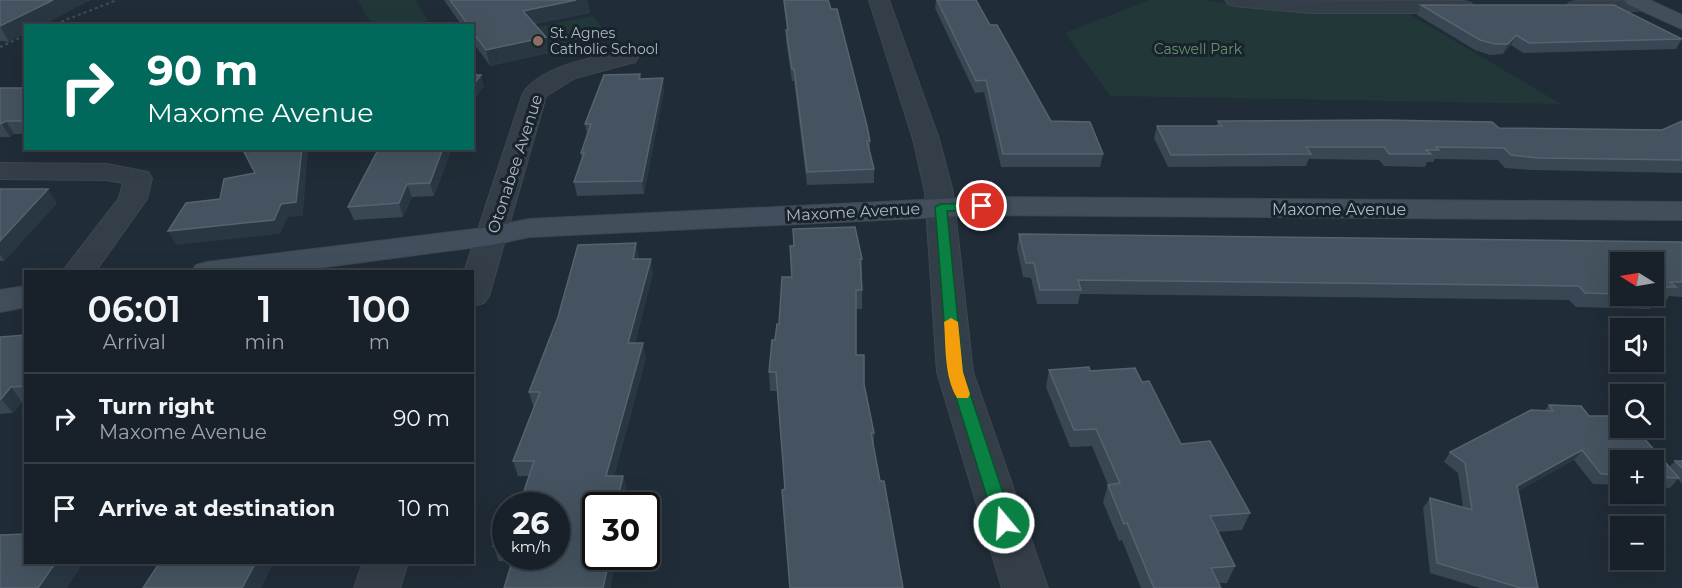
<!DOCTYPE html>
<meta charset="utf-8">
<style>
:root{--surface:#182129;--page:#212931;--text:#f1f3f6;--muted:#9fa3a8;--line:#363e46}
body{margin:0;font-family:Montserrat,sans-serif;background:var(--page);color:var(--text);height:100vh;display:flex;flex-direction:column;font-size:22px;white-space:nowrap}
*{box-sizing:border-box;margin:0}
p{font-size:20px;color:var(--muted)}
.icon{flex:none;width:33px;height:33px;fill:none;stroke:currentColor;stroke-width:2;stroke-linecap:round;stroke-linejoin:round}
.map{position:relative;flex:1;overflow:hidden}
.panel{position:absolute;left:24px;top:270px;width:450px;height:294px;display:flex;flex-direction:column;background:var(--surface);border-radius:0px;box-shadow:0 6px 24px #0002,0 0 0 2px var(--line)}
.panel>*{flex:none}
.guide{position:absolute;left:24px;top:24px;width:450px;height:126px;border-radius:0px;box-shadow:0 6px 24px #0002,0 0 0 2px var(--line);background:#00695c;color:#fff;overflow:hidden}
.needle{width:39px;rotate:281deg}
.tools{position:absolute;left:1610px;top:252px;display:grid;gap:12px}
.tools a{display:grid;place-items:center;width:54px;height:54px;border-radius:0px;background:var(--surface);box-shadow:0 6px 24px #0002,0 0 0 2px var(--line);font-size:30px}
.speed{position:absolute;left:492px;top:492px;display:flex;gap:12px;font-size:30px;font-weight:700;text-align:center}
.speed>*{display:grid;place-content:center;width:78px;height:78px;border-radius:50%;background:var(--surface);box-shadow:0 6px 24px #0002,0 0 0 2px var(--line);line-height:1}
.speed small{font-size:15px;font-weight:400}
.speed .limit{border:3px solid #111;border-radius:9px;background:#fff;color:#111}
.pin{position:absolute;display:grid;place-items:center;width:51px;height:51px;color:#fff;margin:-26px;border:3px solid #fff;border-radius:50%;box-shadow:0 2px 6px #0007}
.me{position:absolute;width:66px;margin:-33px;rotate:342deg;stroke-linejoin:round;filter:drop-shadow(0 0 4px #0008)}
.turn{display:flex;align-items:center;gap:21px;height:126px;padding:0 24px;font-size:27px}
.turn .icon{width:78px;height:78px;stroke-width:2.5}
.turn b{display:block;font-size:42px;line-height:51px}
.eta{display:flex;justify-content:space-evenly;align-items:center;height:102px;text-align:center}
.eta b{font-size:36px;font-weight:600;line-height:42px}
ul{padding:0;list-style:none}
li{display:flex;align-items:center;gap:18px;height:90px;padding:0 24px;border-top:2px solid var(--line)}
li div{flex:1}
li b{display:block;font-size:22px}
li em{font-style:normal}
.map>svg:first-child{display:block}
.green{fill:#223838}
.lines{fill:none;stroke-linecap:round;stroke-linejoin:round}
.street-casing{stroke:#3d4751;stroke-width:2}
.secondary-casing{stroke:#3d4751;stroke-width:2}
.path{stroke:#3b5150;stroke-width:2;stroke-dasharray:3 3;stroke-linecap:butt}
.street{fill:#343e48;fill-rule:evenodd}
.secondary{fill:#424e5b;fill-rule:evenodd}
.wall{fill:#384753;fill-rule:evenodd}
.shaded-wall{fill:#293743}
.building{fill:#455360;stroke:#55636f;stroke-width:1.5}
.route{fill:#0b8043;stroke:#07532c;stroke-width:1.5}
.slow{fill:#f59e0b}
.education-dot{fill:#8d6e63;stroke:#19232c;stroke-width:2}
.labels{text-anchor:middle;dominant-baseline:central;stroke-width:6;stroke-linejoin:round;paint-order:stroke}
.far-poi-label{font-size:14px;fill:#aeb9c4;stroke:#19232c;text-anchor:start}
.far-park-label{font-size:14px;fill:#66946c;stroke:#19232c}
.street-label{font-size:16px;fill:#aeb9c4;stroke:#19232c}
</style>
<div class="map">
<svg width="1682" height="588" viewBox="0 0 1682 588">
<rect width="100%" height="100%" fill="#202c37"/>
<g class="green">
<polygon points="358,0 416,0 428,21 405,25 375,25 368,19"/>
<polygon points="1149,0 1203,0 1296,12 1406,12 1561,104 1110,96 1065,33"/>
<polygon points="593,16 605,33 557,48 537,27"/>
</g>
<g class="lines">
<defs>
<g id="street">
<polygon points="869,0 889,0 939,139 953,192 973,372 1048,588 1002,588 937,372 925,192 913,139"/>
<polygon points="1225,0 1464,1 1471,3 1474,7 1471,11 1464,13 1311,13 1235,6 1228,4"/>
<polygon points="1647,0 1654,2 1657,6 1654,10 1576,13 1569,11 1566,7 1569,3 1576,1"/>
<path d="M627 50 635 52 638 57 635 62 575 78 546 96 489 296 484 303 472 306V272H464L523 93C542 65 596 57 627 50Z"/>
<polygon points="0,163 107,164 148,172 152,178 147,199 95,272 62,272 119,198 123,183 107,180 0,179"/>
<polygon points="363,562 408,562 400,588 354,588"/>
</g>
<g id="secondary">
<polygon points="1624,0 1650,0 1682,15 1682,29 1627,4"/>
<polygon points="982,197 1682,202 1682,220 982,215 529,237 492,245 287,272 191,272 196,265 207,262 492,227 529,219"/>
<polygon points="26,286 26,307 0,312 0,290"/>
</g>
</defs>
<use href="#street" class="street-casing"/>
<use href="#secondary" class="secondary-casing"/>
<g class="path">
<polyline points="50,26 117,0"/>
<polyline points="0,47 26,35"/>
</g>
<use href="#street" class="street"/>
<use href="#secondary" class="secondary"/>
</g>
<g class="wall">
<polygon points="0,0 90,0 41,26 26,26 9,42 0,41"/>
<polygon points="444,0 587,0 590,13 535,24 546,37 549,53 490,66 472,41 472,26 462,26"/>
<polygon points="783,0 828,0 870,141 870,154 874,169 874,183 807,185 794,81 792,81 786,41 786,30 787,30"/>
<polygon points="936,0 976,0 990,25 1051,121 1103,154 1100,167 1001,167 984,92 975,93 935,8"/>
<polygon points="1421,5 1682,38 1682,39 1676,49 1523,53 1511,45 1503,54 1490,55 1475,50 1417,15"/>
<polygon points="640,74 641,79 664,90 644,194 577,196 574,182 582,160 581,153 587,134 585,124"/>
<polygon points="0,88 26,88 26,134 14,134 10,137 0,137"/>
<polygon points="1218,121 1499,128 1662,130 1682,121 1682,173 1532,170 1505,168 1498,160 1435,159 1433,162 1427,162 1425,167 1384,166 1379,160 1309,159 1306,166 1168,167 1154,138 1157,126 1216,126"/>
<polygon points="379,148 452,148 434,196 412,197 403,217 354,220 348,207"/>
<polygon points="0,189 57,203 4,261 0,261"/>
<polygon points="793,229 862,259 862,309 856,309 856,355 864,384 874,433 874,448 785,489 777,391 770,391 769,372 775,340 791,277 790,246 793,246"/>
<path d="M1019 234 1682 242V297L1669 296 1666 301H1655L1650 309 1576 307 1569 300 1080 294 1078 304H1037L1031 278 1023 277 1017 248ZM1620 262H1653V296H1620Z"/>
<polygon points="639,257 638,259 653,273 635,343 646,358 614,476 623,476 627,491 596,556 611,556 610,563 613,576 512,561 499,561 493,546 506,512 506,556 556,556 529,476 518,476 513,461 534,406 533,406 529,392"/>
<polygon points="26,335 26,402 22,402 13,413 0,414 0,337"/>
<polygon points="1049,370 1090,371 1142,382 1181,444 1250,513 1242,530 1218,532 1235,566 1227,583 1219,583 1221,588 1141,588 1122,540 1119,541 1103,502 1108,485 1092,446 1070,447 1046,387"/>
<polygon points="1549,405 1589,416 1669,467 1675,461 1682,461 1682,484 1678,479 1670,488 1653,487 1653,460 1620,460 1620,485 1593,484 1574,460 1518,491 1538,588 1480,588 1430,573 1423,508 1430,498 1463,507 1458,473 1444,462 1450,452 1545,410"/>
</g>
<g class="shaded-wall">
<polygon points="53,0 90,0 41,26 26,26 26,33 9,42 0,26"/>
<polygon points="576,0 587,0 590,13 527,26 523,11"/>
<polygon points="1516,35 1511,45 1503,54 1508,44"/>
<polygon points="546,37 549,53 490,66 486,50"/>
<polygon points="481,75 484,87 472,103 472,86"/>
<polygon points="663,78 664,90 644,194 642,181"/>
<polygon points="6,121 14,134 10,137 2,124"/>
<polygon points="302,148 309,148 308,149 303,216 288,217 280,234 176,245 168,231"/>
<polygon points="443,148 452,148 434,196 430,183"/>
<polygon points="407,184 412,197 403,217 399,203"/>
<polygon points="48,189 57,203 4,261 0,254 0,241"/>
<polygon points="636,243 639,257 635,273 633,259"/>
<polygon points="651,259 653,273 631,358 628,343"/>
<polygon points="643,343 646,358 610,491 606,476"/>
<polygon points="11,387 22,402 13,413 1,399"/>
<polygon points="1582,450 1574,460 1510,496 1517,486"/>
<polygon points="623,476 627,491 623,506 616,506"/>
<polygon points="604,556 611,556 610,563 613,576 611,588 603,588 603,561"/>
<polygon points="56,562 84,562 67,588 38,588"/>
<polygon points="256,562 274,562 261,588 242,588"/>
</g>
<g class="building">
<polygon points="0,0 53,0 0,26"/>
<polygon points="450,0 576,0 523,11 546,37 486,50 472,31 472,26 469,26"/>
<polygon points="784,0 828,0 831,9 837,9 867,126 870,141 867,141 874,169 807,172 794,69 792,69 786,30 788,30"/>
<polygon points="937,0 976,0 990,25 997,25 1051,121 1090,122 1103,154 1003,154 986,80 976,81"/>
<polygon points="1421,5 1614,5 1682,39 1529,43 1516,35 1508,44 1495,44 1480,40"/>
<polygon points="640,74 639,79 663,78 642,181 574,182 584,153 581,153 591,124 585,124 604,75"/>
<polygon points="472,75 481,75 472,86"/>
<polygon points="0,88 26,88 26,121 6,121 0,124"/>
<polygon points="1383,120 1492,122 1499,128 1662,130 1682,121 1682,160 1539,158 1511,155 1504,148 1436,147 1439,150 1426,150 1431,154 1389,154 1384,147 1306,147 1311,154 1171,155 1157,126 1222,126 1218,121"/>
<polygon points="242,148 302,148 296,202 281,204 274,220 168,231 186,203 220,199 224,179 255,173"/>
<polygon points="379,148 443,148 430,183 407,184 399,203 348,207"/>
<polygon points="0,189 48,189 0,241"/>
<polygon points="855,227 862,259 860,259 862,290 856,290 856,355 864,355 864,384 874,433 871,433 880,481 884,481 903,588 790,588 782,490 785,489 776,372 769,372 772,340 775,340 777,324 779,324 782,277 792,277 790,246 794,246 793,229"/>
<polygon points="1019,234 1682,242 1682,282 1670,282 1676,287 1653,287 1653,262 1620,262 1620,294 1585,293 1579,286 1078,280 1081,290 1040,290 1034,263 1026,263"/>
<polygon points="636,243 633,259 651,259 628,343 643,343 606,476 623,476 616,506 596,506 596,556 604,556 603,561 609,561 603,588 504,588 514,556 556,556 556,506 519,506 534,461 513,461 540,392 529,392 558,317 578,245"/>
<polygon points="1653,287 1660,294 1653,294"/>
<polygon points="26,335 26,386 11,387 1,399 0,399 0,337"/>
<polygon points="1089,367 1090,371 1135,368 1142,382 1149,381 1181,444 1210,441 1250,513 1210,516 1235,566 1211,568 1221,588 1154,588 1127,523 1124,524 1108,485 1120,483 1096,429 1074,430 1049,370"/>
<polygon points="1549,405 1581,406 1589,416 1620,416 1620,428 1635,428 1679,478 1653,477 1653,460 1620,460 1620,475 1601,474 1582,450 1517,486 1538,588 1521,588 1437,563 1430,498 1472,510 1465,463 1450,452 1531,410 1553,411"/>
<polygon points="1675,461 1682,461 1682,468"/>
<polygon points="506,512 506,546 493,546"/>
<polygon points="26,534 26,562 56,562 38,588 0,588 0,535"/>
<polygon points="160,562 256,562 242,588 143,588"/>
</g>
<polygon class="route" points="982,203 988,206 987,209 947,211 963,372 1013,523 1010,528 1004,531 998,528 995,523 948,372 935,207 941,204"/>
<path class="slow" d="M951 318 958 322 963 372 970 394 968 398H957C944 376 946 347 944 322Z"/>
<circle class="education-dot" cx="538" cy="41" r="6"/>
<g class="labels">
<g class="far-poi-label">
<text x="550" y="33">St. Agnes<tspan x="550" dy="16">Catholic School</tspan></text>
</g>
<g class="far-park-label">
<text x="1198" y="49">Caswell Park</text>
</g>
<g class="street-label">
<text transform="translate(515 164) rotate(-72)">Otonabee Avenue</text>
<text x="1339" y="209">Maxome Avenue</text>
<text transform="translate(853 212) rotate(-3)">Maxome Avenue</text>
</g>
</g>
</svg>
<div class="tools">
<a><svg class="needle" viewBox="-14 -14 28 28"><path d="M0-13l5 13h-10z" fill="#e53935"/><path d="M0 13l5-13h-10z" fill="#9fa3a8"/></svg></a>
<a><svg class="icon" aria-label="sound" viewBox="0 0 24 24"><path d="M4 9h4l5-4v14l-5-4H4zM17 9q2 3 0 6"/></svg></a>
<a><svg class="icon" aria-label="search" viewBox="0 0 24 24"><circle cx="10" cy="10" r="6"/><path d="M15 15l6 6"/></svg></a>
<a>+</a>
<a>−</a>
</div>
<div class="speed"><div>26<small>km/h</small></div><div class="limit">30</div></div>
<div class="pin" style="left:982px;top:206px;background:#d93025"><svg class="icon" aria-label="arrive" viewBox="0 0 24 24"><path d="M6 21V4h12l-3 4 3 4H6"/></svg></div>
<svg class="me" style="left:1004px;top:523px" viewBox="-20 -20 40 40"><circle r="17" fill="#0b8043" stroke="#fff" stroke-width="3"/><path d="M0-11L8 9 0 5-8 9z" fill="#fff"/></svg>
<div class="guide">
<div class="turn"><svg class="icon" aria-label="right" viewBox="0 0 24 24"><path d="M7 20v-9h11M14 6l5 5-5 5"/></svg><div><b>90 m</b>Maxome Avenue</div></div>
</div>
<section class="panel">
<div class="eta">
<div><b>06:01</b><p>Arrival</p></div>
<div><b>1</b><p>min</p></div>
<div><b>100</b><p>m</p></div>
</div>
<ul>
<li><svg class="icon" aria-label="right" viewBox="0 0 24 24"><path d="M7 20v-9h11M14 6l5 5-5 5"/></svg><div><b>Turn right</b><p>Maxome Avenue</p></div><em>90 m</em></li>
<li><svg class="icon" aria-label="arrive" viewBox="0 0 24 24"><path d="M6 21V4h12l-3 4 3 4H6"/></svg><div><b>Arrive at destination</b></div><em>10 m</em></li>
</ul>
</section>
</div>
